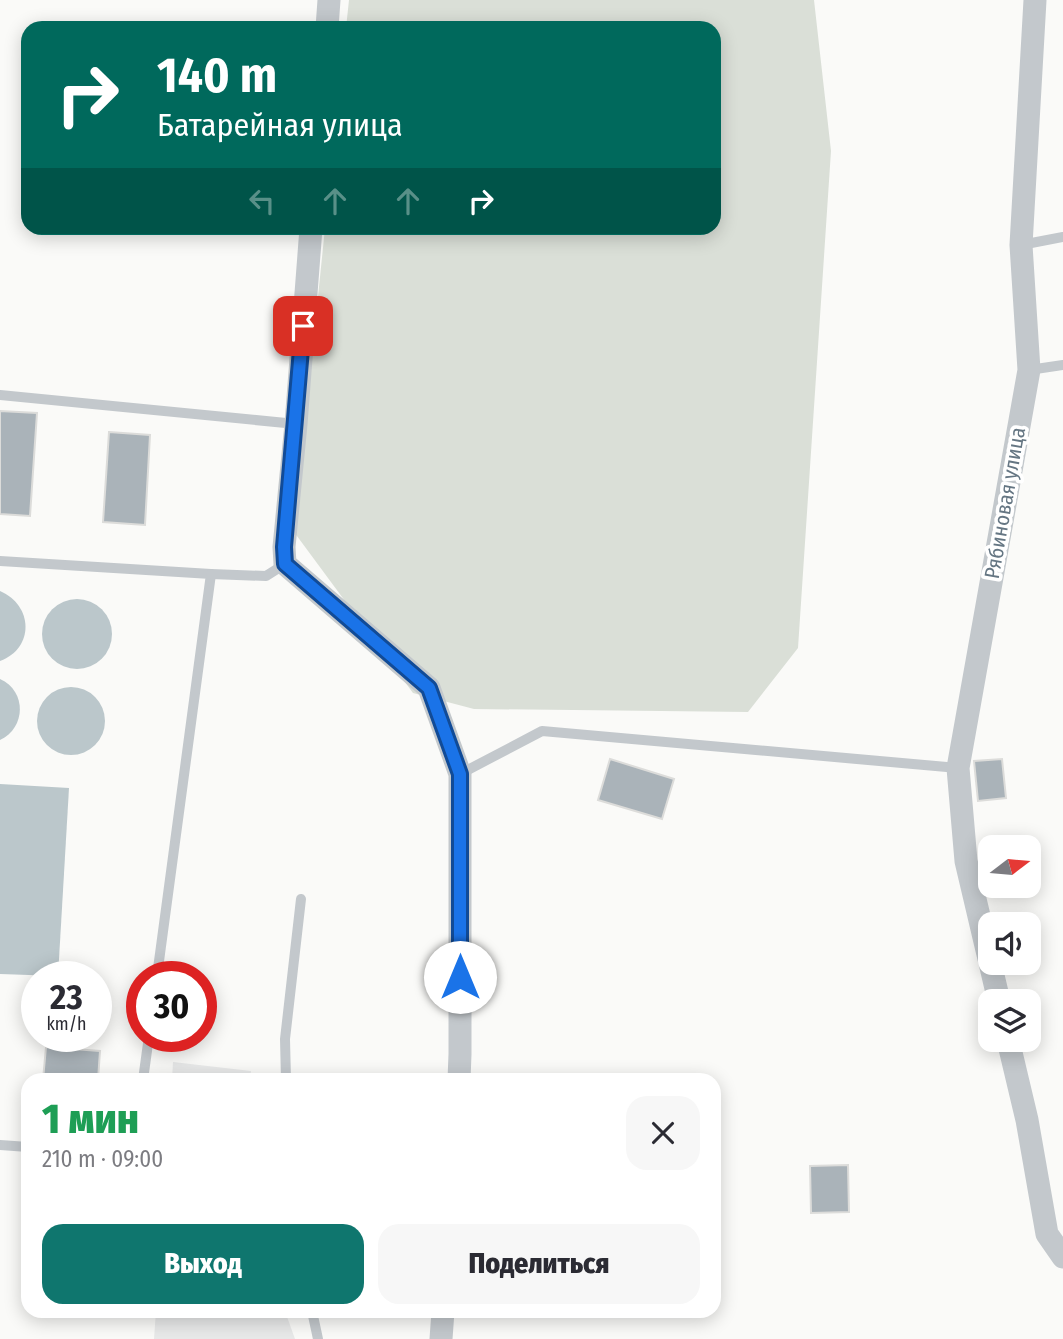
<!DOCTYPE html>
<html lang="ru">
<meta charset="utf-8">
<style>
:root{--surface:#fff;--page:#f7f7f7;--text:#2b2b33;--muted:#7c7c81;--accent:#0f766e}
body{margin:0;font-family:"Fira Sans Condensed",sans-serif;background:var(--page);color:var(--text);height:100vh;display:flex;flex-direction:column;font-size:26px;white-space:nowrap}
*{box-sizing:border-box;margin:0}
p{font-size:23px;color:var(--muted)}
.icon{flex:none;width:38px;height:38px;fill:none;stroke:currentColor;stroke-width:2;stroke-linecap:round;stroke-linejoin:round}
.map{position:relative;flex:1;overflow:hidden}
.drawer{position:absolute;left:21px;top:1073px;width:700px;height:245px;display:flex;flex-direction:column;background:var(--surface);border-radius:21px;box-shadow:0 4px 18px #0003}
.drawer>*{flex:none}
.top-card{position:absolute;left:21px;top:21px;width:700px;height:214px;border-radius:21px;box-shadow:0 4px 18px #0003;background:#00695c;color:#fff;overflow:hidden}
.needle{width:46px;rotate:74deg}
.tools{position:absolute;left:978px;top:835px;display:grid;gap:14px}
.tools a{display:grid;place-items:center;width:63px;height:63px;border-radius:14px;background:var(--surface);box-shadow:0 4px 18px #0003;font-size:35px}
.speed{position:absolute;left:21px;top:961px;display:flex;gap:14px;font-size:35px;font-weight:700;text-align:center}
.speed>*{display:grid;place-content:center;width:91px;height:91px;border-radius:50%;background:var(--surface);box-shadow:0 4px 18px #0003;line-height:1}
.speed small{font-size:18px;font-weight:400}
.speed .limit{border:10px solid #d22;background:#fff;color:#111}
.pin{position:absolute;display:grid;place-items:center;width:60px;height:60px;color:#fff;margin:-30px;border-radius:14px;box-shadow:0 4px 10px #0006}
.me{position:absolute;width:77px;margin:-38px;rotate:0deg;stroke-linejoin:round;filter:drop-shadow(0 0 5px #0008)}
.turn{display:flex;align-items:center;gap:24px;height:147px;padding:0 21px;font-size:32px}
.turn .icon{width:91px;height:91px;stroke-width:2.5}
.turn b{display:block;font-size:49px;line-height:60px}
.lanes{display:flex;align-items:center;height:66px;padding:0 21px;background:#0003;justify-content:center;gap:35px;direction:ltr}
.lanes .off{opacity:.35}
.round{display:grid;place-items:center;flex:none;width:74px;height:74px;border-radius:21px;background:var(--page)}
.summary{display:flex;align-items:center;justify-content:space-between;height:119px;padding:0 21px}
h1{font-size:42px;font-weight:800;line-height:52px;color:#1e9e55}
.primary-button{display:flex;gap:14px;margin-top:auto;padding:14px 21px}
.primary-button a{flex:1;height:80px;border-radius:21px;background:var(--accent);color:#fff;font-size:28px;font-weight:800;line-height:80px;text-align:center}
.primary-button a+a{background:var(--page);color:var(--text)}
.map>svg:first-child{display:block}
.built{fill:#e8e9e9}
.green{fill:#dadfd7}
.water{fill:#bbc7cb}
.building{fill:#aab3b9;stroke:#dcdcda;stroke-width:2}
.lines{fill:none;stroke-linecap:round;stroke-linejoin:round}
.service{stroke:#c3c8cc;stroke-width:10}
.minor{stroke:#c3c8cc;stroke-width:23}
.route-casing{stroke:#114b97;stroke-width:18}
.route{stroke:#1a73e8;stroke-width:12}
.labels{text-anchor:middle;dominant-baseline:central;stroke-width:7;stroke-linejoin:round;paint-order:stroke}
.street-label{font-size:21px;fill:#657683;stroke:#fff}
</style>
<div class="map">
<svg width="1063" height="1339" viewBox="0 0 1063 1339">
<rect width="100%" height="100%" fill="#fafaf8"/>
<g class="built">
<polygon points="173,1062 251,1071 250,1080 172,1080"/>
<polygon points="156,1311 285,1311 295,1339 154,1339"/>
</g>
<polygon class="green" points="349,0 814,0 831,151 798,648 748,712 474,709 413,693 294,532 325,228 714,228 714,28 346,28"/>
<g class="water">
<path d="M0 591C33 605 35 648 0 661Z"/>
<circle cx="77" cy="634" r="35"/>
<path d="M0 679C27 691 26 728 0 740Z"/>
<circle cx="71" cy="721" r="34"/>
<polygon points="0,784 69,788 58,976 0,974"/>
</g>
<g class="building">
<polygon points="0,411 37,413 30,516 0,514"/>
<polygon points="109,432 150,435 145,525 103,522"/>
<polygon points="610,759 674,779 662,819 598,800"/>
<polygon points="1002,759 1006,798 978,801 974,761"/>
<polygon points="46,1047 100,1051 98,1080 43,1080"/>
<polygon points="848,1165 849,1212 811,1213 810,1166"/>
</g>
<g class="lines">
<g class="service">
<polyline points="1021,245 1063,237"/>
<polyline points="1029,370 1063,365"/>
<polyline points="0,395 296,424"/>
<polyline points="0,561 211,574 157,976"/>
<polyline points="211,574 266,576 285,564"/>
<polyline points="460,774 542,731 958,768"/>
<polyline points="143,1080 149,1036"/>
<polyline points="286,1080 285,1039 301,899"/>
<polyline points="0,1145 28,1147"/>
<polyline points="312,1311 318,1339"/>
</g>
<g class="minor">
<polyline points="327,28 329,0"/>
<polyline points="311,228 296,424 284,547 285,564 429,688 460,774 460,1054 459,1080"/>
<polyline points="999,1001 966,861 958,768 1029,370 1021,245 1035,0"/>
<polyline points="1008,1040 1027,1120 1047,1234 1063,1257"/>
<polyline points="441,1339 443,1311"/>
</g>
</g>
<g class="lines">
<defs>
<polyline id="route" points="303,326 284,547 285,564 429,688 460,774 460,977"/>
</defs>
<use href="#route" class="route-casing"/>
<use href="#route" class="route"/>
</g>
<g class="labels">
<g class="street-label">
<text transform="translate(1005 503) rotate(-80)">Рябиновая улица</text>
</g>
</g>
</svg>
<div class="tools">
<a><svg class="needle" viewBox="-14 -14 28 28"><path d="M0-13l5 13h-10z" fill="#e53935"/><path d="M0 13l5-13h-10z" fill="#7c7c81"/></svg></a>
<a><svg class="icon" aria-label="sound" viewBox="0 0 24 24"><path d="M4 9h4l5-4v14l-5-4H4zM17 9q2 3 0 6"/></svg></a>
<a><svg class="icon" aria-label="layers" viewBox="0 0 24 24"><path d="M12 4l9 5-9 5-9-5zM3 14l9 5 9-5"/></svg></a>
</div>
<div class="speed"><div>23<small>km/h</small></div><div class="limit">30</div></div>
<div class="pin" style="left:303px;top:326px;background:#d93025"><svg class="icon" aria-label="arrive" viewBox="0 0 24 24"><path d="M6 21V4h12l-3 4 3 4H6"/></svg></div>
<svg class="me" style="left:460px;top:977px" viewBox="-20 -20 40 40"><circle r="19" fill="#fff"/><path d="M0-13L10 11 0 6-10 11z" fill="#1a73e8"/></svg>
<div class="top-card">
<div class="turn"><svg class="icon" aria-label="right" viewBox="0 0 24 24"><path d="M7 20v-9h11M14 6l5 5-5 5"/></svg><div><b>140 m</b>Батарейная улица</div></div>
<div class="lanes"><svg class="icon off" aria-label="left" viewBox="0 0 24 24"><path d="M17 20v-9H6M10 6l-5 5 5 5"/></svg><svg class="icon off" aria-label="ahead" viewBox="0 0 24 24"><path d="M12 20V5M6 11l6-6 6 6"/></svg><svg class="icon off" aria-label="ahead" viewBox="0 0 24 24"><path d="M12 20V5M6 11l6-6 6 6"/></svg><svg class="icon" aria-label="right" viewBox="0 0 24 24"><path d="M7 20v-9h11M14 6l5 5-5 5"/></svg></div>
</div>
<section class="drawer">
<div class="summary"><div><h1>1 мин</h1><p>210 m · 09:00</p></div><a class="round"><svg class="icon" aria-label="close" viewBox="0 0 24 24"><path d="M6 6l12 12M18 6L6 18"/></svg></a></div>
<div class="primary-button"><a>Выход</a><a>Поделиться</a></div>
</section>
</div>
